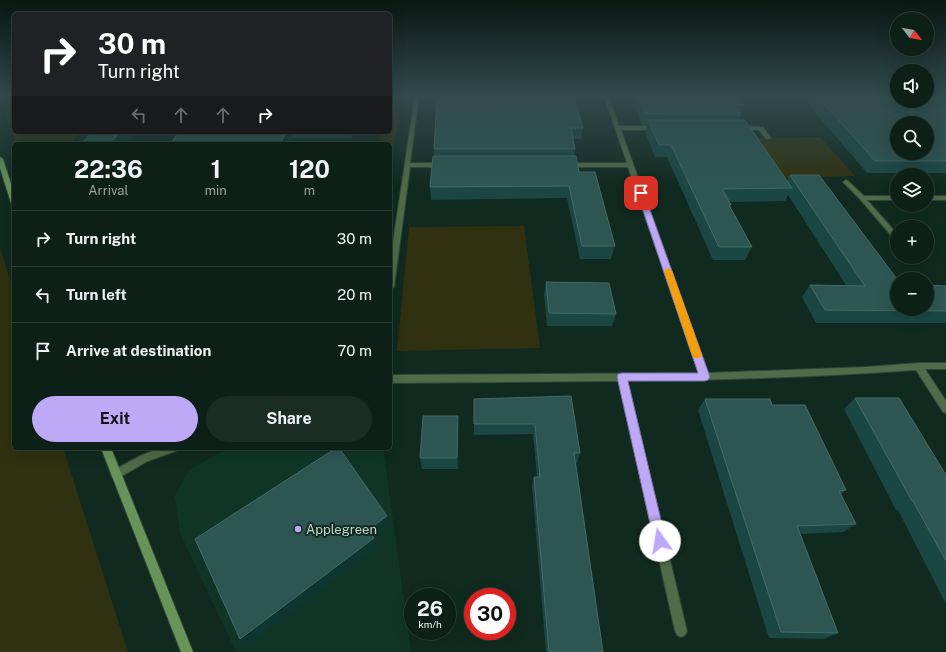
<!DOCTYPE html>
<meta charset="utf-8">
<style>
:root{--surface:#0c2017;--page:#1a2d24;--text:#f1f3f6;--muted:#9aa3a1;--line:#2c3e36;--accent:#bda9f5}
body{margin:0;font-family:"Public Sans",sans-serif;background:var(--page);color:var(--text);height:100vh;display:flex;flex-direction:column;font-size:15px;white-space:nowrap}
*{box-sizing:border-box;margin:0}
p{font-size:13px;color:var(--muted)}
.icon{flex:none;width:22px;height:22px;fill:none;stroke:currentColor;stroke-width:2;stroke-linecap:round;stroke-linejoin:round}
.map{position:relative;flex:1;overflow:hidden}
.side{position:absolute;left:12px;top:142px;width:380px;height:308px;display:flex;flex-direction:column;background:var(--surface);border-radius:6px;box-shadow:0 4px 16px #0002,0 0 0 1px var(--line)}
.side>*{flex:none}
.top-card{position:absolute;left:12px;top:12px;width:380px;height:122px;border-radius:6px;box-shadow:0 4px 16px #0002,0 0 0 1px var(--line);background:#202124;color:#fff;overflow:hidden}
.needle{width:26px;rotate:121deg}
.fabs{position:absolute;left:890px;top:12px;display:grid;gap:8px}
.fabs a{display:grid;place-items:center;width:44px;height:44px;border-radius:50%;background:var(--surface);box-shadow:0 4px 16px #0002,0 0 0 1px var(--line);font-size:20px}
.speed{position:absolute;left:404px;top:588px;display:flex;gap:8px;font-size:20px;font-weight:700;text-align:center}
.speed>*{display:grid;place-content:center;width:52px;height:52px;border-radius:50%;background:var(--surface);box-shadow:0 4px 16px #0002,0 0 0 1px var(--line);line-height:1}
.speed small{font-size:10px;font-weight:400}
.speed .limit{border:6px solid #d22;background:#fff;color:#111}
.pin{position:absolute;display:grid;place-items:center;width:34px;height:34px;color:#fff;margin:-17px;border-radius:8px;box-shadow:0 2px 6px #0006}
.me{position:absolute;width:44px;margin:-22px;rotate:347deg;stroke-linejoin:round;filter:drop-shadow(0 0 3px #0008)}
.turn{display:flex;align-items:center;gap:14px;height:84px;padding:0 20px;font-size:18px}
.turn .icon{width:52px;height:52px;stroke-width:2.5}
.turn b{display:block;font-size:28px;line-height:34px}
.lanes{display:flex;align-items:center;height:38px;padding:0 20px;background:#0003;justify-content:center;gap:20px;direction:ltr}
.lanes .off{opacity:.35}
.eta{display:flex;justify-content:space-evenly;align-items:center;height:68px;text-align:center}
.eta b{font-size:24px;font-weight:700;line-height:28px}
.action{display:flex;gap:8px;margin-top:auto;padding:8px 20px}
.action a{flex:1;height:46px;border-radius:24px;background:var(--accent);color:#111;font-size:16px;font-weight:700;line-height:46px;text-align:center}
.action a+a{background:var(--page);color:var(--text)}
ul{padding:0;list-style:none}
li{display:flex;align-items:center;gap:12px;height:56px;padding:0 20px;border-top:1px solid var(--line)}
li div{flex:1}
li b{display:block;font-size:15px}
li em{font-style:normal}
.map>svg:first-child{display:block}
.built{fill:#103526}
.green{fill:#303110}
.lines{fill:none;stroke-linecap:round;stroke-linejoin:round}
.street-casing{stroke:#2d463b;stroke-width:2}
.secondary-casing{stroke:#2d463b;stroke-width:2}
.street{fill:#506b47;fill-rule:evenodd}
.secondary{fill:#689359;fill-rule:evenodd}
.wall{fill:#1a4744}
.shaded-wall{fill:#0e352f}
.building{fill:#2d5653;stroke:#456a66;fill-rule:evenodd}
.route{fill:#bda9f5;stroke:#7b6e9f}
.slow{fill:#f59e0b}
.poi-dot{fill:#bda9f5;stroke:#102a1f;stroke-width:1.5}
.labels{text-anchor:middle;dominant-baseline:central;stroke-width:4;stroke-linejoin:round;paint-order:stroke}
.near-poi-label{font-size:13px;fill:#c7d6ce;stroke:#102a1f;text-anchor:start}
</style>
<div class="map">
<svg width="946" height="652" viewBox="0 0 946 652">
<rect width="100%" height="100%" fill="#102a1f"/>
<polygon class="built" points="228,448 383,448 411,652 236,652 180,533 175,496 189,470"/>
<g class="green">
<polygon points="6,96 14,96 14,132 80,132 70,144 16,144 2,103"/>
<polygon points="391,96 403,96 390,168 390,144 292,144 294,141 379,142 382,132 390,132"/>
<polygon points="820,137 855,176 782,178 753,138"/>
<polygon points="524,226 540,348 397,351 409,227"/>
<polygon points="0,248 14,292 14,448 63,448 128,652 0,652"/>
</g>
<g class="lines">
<defs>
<g id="street">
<polygon points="415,96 419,96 410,163 442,163 445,165 442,167 410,167 394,287 390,290 390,262"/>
<path d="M604 96H608L619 126H655L658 128 655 130H621L708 373 866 367 918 363H946V369H925L946 401V413L943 412 916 370C820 377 724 380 627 381L687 631 685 635 681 637 677 635 675 631 619 381 390 383V375L699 373 628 167H568L565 165 568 163H627Z"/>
<polygon points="741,126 763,127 771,138 766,139 759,130 739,129 739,127"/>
<polygon points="846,180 848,181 864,196 897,196 897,200 867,200 897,234 897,240 895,240 860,199 843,182"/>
<rect x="927" y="196" width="19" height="4"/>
<polygon points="161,448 178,448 176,451 148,461 120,477 116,479 112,477 111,474 112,471 142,455"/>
</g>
<g id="secondary">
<polygon points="0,157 3,159 14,193 14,205 11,203 0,168"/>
<polygon points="101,448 111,448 193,652 181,652"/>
</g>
</defs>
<use href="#street" class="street-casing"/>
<use href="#secondary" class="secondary-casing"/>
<use href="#street" class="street"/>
<use href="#secondary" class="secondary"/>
</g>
<g class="wall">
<polygon points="437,96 583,128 581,139 573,139 575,149 574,156 579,172 615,246 611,259 580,259 567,198 431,200 430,187 434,156 434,149"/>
<polygon points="631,96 738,96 744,105 738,120 787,181 790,175 897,309 946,286 946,323 816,323 802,297 810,285 846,285 788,195 785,201 729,202 731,205 730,207 752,247 745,260 713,260 667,157 655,157 645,132 647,125 642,125 631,98"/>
<polygon points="814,96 946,96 946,173 867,173 809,105"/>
<polygon points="179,132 354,132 352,138 292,138 289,144 170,144"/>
<polygon points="546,282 616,314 612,326 547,326 544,295"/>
<polygon points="571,396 580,453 577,463 576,463 603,652 546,652 532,486 534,477 537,477 533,434 474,435 474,399"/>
<polygon points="855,398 946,475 946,604 898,510 896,510 844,409"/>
<polygon points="705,399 772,405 846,490 841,494 856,524 843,532 800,534 838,633 824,639 769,638 698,410"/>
<polygon points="458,427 458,469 422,469 420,458"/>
</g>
<g class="shaded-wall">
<polygon points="120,132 137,132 127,144 110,144"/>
<polygon points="286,132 290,132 292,138 289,144 280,144"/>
<polygon points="351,132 354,132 352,138"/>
<polygon points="458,416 458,469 457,458"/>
<polygon points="387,516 390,526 372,539 368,530"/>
<polygon points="374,538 378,547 249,645 240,639"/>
</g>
<g class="building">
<polygon points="437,96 574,96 583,128 571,128 575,149 434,149"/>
<polygon points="637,96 738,96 744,105 734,105 741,115 645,114"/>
<path d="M817 96H897V101H927V96H946V161H875ZM897 123H927V153H897Z"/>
<polygon points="648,120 745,120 792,188 722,189 731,205 729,205 752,247 719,247 671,145 659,145"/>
<polygon points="92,132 120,132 110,144 81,144"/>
<polygon points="179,132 286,132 280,144 170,144"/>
<polygon points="433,156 576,156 579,172 595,172 615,246 582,246 569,186 430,187"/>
<polygon points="790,175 819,175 897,279 897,309 927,309 927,285 946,286 946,311 825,310 810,285 865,286"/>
<polygon points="546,282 609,283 616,314 549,313"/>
<polygon points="571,396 580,453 574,453 603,652 549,652 534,477 540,477 535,424 474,424 474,399"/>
<polygon points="855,398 899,398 946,475 946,561 913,501 912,501"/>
<polygon points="705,399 770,399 772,405 805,405 846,490 839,491 856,524 797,526 838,633 781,632"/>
<polygon points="423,416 458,416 457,458 420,458"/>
<polygon points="336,448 339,448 387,516 368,530 374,538 240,639 195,539"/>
</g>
<linearGradient id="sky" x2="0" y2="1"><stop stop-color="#091711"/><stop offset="0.51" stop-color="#314a4d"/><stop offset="1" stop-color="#314a4d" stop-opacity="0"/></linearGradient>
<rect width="946" height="187" fill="url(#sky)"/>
<polygon class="route" points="638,191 643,191 644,193 710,377 708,380 705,381 628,381 666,541 664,546 660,547 656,546 654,541 617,377 618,374 622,373 698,373 637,193"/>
<polygon class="slow" points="668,268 672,271 702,355 700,358 694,358 692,355 664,271"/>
<circle class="poi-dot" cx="298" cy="529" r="4"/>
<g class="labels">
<g class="near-poi-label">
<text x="306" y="529">Applegreen</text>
</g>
</g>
</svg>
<div class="fabs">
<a><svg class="needle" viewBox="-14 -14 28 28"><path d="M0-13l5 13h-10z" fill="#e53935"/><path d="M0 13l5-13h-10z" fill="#9aa3a1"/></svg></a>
<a><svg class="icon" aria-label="sound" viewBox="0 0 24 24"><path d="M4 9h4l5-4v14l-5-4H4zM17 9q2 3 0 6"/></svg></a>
<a><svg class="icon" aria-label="search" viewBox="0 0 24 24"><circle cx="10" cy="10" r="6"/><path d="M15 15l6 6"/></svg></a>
<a><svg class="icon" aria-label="layers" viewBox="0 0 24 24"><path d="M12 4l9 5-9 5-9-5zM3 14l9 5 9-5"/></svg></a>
<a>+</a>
<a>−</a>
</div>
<div class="speed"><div>26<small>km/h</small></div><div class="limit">30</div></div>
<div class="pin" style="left:641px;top:193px;background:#d93025"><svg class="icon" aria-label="arrive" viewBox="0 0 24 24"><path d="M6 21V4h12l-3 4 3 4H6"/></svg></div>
<svg class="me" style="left:660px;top:541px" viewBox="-20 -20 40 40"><circle r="19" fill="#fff"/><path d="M0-13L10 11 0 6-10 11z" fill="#bda9f5"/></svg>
<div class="top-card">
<div class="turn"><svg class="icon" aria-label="right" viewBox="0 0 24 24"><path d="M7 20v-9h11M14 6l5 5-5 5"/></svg><div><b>30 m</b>Turn right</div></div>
<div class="lanes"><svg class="icon off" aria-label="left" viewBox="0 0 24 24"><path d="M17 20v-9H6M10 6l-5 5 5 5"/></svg><svg class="icon off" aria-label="ahead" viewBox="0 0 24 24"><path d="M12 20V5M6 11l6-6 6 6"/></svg><svg class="icon off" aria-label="ahead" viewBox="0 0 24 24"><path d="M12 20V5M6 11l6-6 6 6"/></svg><svg class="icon" aria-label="right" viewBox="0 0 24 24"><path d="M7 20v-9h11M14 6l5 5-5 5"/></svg></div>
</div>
<section class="side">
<div class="eta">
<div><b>22:36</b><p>Arrival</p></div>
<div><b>1</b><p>min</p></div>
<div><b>120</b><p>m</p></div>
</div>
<ul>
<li><svg class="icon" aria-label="right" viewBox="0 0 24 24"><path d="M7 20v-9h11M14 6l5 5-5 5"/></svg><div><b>Turn right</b></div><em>30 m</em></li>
<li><svg class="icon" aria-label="left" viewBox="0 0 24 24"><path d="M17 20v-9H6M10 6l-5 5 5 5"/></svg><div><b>Turn left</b></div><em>20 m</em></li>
<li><svg class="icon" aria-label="arrive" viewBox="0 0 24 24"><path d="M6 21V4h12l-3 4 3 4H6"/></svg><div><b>Arrive at destination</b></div><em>70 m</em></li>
</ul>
<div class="action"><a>Exit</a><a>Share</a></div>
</section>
</div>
